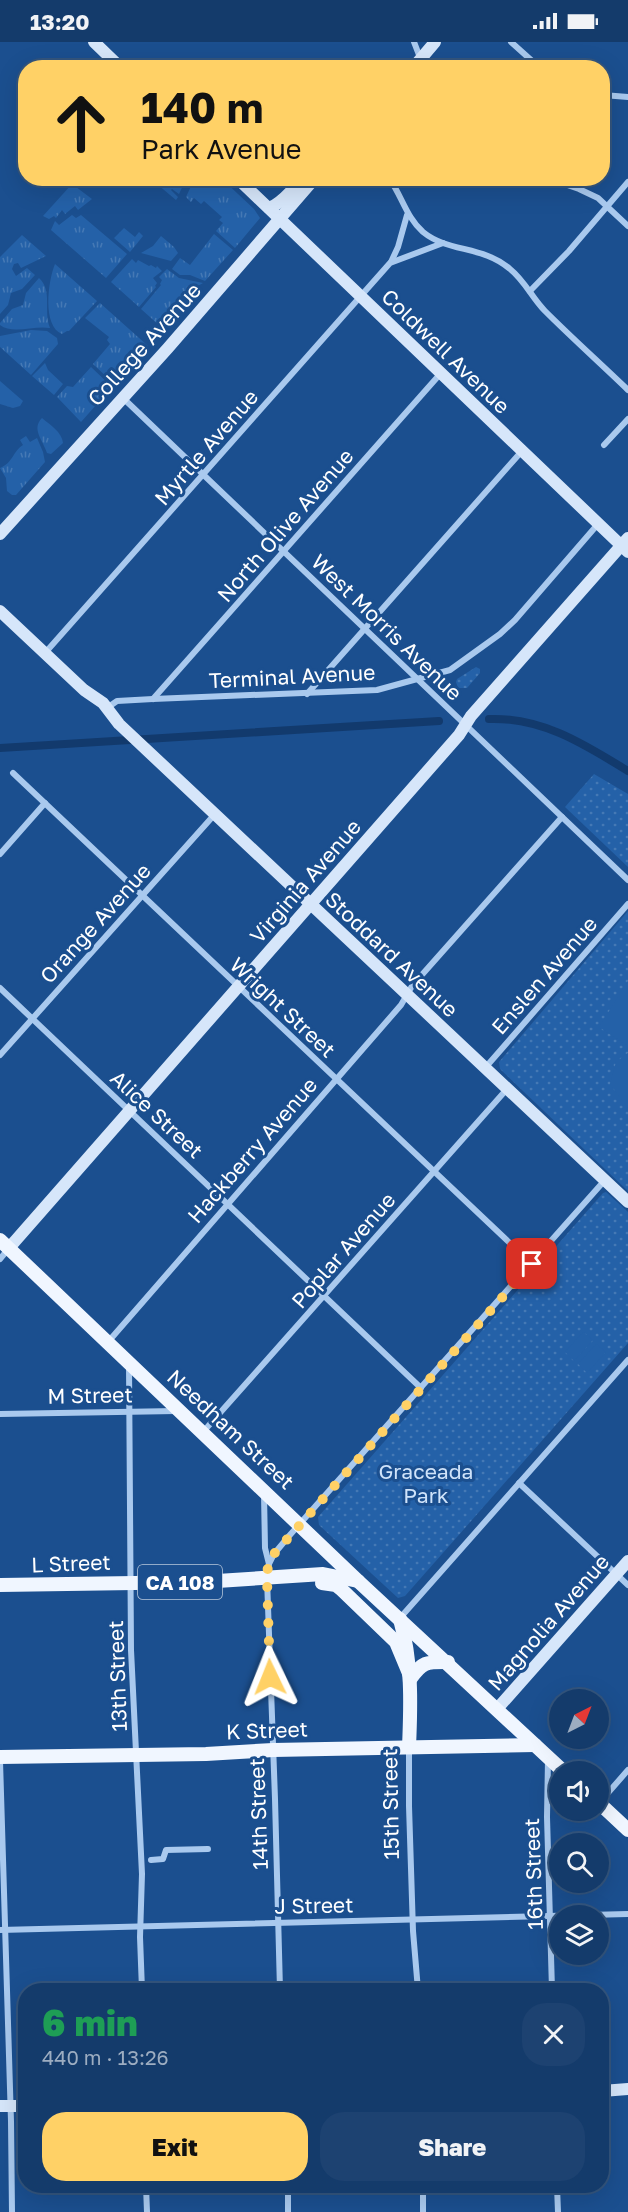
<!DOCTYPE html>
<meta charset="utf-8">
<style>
:root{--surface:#143b6b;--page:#1d4271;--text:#f1f3f6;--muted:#9dadc1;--line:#33557e;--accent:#ffd166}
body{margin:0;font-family:"Golos Text",sans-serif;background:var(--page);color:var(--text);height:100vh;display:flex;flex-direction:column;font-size:22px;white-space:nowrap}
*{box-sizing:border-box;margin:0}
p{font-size:20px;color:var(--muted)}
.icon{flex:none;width:33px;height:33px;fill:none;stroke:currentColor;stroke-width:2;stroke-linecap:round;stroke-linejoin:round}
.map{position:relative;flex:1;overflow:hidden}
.side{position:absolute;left:18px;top:1941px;width:591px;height:210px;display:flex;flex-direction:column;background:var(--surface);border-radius:24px;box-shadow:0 6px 24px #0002,0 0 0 2px var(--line)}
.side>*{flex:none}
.banner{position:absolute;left:18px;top:18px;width:592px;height:126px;border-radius:24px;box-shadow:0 6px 24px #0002,0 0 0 2px var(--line);background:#ffd166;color:#111;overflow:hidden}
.needle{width:39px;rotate:42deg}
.controls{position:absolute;left:549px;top:1647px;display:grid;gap:12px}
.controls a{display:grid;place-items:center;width:60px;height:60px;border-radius:50%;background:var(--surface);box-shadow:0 6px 24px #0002,0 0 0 2px var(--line);font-size:30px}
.pin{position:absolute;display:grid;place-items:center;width:51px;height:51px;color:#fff;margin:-26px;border-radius:12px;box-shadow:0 3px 9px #0006}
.me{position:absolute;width:66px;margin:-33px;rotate:358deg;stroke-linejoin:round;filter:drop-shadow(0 0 4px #0008)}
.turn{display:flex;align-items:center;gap:21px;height:126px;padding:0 24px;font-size:27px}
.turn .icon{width:78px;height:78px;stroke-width:2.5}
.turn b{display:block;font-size:42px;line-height:51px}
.round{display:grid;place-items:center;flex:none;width:63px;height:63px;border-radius:24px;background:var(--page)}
.overview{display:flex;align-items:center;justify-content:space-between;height:102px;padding:0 24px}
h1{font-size:36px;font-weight:800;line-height:45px;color:#1e9e55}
.button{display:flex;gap:12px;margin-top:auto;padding:12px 24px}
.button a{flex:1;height:69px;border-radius:24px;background:var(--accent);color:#111;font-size:24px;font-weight:800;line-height:69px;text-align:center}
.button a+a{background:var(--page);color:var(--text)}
.status{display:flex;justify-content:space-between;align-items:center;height:42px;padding:0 30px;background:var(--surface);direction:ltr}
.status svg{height:16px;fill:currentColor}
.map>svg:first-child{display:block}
.grass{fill:url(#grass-tufts)}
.park{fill:url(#park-dots)}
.pitch{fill:#2461a8}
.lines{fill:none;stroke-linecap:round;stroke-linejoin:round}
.canal{stroke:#123a6d;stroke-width:8}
.street{stroke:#a9c9ee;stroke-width:6}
.secondary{stroke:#d6e6fa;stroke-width:12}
.primary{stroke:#f0f6ff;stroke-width:14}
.route{stroke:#ffd166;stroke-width:10;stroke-dasharray:0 18}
.labels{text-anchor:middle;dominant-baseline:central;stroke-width:6;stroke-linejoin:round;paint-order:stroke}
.shield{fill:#1b4f8f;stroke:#bbcadd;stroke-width:1.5}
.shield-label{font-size:20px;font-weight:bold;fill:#fff}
.street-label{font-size:21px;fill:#fff;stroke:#1b4f8f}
.park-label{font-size:21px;fill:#cfe3fa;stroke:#1b4f8f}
</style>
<div class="status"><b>13:20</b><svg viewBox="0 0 49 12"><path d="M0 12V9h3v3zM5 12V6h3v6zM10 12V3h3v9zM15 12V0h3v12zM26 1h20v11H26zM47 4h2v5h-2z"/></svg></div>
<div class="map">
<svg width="628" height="2170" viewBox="0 0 628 2170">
<defs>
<pattern id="grass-tufts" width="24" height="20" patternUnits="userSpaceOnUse" patternTransform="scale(1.5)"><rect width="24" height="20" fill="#2461a8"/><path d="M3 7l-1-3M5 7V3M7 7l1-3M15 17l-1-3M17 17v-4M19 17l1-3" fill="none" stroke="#4579b5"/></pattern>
<pattern id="park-dots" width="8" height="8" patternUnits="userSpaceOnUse" patternTransform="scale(1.5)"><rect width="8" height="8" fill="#2461a8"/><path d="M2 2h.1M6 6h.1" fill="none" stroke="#4579b5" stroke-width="1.8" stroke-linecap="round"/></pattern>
</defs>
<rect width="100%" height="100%" fill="#1b4f8f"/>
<g class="grass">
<polygon points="151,137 186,137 179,152 172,147 171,148 178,155 176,158"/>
<polygon points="200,137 222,137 254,167 260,176 235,206 216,189 223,181 219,178 222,175 204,159 201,162 194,156 191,160 186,155 193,140"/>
<polygon points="72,142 92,157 78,168 75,164 65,172 62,168 56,176 54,174 49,177 43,174"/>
<polygon points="72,173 76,176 81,173 127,212 106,236 51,188 55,179 59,183"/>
<polygon points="124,186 135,195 139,190 143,194 130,210 114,196"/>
<polygon points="214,192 233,208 205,239 190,233 180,233 172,227 180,216 190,223"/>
<polygon points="22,193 46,214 21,226 18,221 14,222 12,227 16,234 27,226 35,233 22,247 11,251 8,263 0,272 0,215"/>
<polygon points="161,194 174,205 178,211 171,219 141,211 153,204"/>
<polygon points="132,217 136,221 138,218 149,224 151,223 156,226 157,224 162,229 153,236 157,241 155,244 156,245 139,265 111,240"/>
<path d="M55 222 97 259 69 289H67L62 292C42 284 48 239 55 222Z"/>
<polygon points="167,227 179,236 203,241 194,246 168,274 169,278 166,283 163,281 160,284 141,267 161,243 160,242 162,238 159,235"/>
<path d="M39 236C53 249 43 269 50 286 34 283 13 293 0 283V281L12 267 23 263 26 251Z"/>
<polygon points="100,261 148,304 116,340 111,339 93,322 110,302 107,298 109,295 85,276"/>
<polygon points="31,288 47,289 57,296 58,302 31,333 0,305 0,294"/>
<polygon points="45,321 48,328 63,342 54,353 32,334"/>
<polygon points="91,325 112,345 81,380 57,355 67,344 73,345"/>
<polygon points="0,339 23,359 20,364 13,366 0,362"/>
<path d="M42 376C50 383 62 390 63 401L51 412 47 411C43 398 31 387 42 376Z"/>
<path d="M26 394 30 400 37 396 43 410 45 420 16 453H12L7 449 6 436 0 426C13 421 13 409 23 403L20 398Z"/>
</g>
<g class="park">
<polygon points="476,625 480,627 480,631 467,646 458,646 456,640 457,637"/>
<polygon points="594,732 628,752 628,825 565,765"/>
<polygon points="628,869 628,1149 500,1027 499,1020"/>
<polygon points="606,1150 628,1170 628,1301 405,1554 398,1556 319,1483 318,1475 603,1151"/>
</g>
<g class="pitch">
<polygon points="628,939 628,1004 599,985"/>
<polygon points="628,1011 628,1066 610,1042 616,1020"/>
<polygon points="583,1290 593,1298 574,1319 565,1310"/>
<polygon points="596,1302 606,1310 587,1331 578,1322"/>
</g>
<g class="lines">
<g class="canal">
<path d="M489 677C542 675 584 702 628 729"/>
<polyline points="0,706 439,679"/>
</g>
<g class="street">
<polyline points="414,0 424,26"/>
<polyline points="511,0 540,26"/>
<polyline points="603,53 628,55"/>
<path d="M389 136C402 154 406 175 423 190 449 211 482 203 510 227 525 239 532 256 545 269 572 296 600 321 628 348"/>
<polyline points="547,136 579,147 598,156 628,184"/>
<polyline points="391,220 398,205 407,173"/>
<polyline points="530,249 569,209 628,140"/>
<polyline points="123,356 628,838"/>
<polyline points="604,403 628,377"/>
<polyline points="45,611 390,221 443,201"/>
<polyline points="307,652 522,409"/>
<polyline points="153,657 441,331"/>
<polyline points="107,666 117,659 153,657 377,648 450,628 500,592 515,578 598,482"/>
<polyline points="13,731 532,1222"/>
<polyline points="0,812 45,761"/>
<polyline points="0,946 421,1346"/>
<polyline points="0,1013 215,772"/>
<polyline points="485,1026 628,862"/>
<polyline points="0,1217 9,1206"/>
<polyline points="108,1300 401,963 412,944 562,775"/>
<polyline points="129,1322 131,1608 142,1832 140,1895 142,1948"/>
<polyline points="0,1372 176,1369"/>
<polyline points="203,1390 507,1047"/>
<polyline points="519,1441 628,1543"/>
<polyline points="264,1452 265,1506 269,1522 267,1537 275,1757 280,1948"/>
<polyline points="269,1522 274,1512 289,1494 605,1138"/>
<polyline points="400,1576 628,1318"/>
<polyline points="409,1706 409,1764 413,1889 418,1948"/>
<polyline points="548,1718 547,1775 552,1948"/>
<polyline points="0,1719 11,2079 12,2170"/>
<polyline points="600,1760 628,1728"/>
<polyline points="151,1818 163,1817 166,1808 208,1807"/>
<polyline points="0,1888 628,1872"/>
<polyline points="146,2144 147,2170"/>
<polyline points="288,2144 288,2170"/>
<polyline points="423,2144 423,2170"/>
<polyline points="557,2144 558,2170"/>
</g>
<g class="secondary">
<polyline points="94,0 121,26"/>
<polyline points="413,26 435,0"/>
<polyline points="237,136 628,510"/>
<path d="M269 166C284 161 292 145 306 136"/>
<polyline points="0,492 168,306 315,136"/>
<polyline points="0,569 84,648 103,661 119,682 628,1160"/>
<polyline points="9,1206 459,693 471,674 628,496"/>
<polyline points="497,1667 628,1519"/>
<polyline points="602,2049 628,2047"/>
<polyline points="0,2064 26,2064"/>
</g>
<g class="primary">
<polyline points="0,1198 358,1539 564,1730"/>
<path d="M322 1541 336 1543 341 1547 396 1600 411 1636C423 1619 427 1620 448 1620"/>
<polyline points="0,1543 202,1540 323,1532 358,1539"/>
<path d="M400 1577C412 1620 411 1660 409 1705"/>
<polyline points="0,1715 206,1712 273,1708 535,1703"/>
<polyline points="598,1760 628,1788"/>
</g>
</g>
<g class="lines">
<polyline class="route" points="270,1635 267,1537 268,1522 274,1512 532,1222"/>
</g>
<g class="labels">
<rect class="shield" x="138" y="1523" width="84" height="34" rx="4.5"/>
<g class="shield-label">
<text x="180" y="1540">CA 108</text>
</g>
<g class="street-label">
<text transform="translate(144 302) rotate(-48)">College Avenue</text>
<text transform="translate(446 309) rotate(44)">Coldwell Avenue</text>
<text transform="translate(206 405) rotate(-49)">Myrtle Avenue</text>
<text transform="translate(285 483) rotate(-49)">North Olive Avenue</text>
<text transform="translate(387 585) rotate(44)">West Morris Avenue</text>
<text transform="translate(292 634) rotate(-3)">Terminal Avenue</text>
<text transform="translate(305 839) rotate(-49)">Virginia Avenue</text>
<text transform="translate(95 881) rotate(-48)">Orange Avenue</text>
<text transform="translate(392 912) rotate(43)">Stoddard Avenue</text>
<text transform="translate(544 933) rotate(-49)">Enslen Avenue</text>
<text transform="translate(283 965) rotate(43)">Wright Street</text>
<text transform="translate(157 1072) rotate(43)">Alice Street</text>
<text transform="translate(252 1108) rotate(-49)">Hackberry Avenue</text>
<text transform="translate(343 1208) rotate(-49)">Poplar Avenue</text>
<text transform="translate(90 1353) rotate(-1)">M Street</text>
<text transform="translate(231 1387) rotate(43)">Needham Street</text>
<text transform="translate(71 1521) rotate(-2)">L Street</text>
<text transform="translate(548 1580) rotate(-49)">Magnolia Avenue</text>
<text transform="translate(117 1634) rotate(-92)">13th Street</text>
<text transform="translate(267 1688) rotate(-2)">K Street</text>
<text transform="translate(390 1762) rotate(-91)">15th Street</text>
<text transform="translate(258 1772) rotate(-92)">14th Street</text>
<text transform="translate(533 1832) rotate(-92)">16th Street</text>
<text transform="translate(314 1863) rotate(-1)">J Street</text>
</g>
<g class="park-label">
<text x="426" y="1429">Graceada<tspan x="426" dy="24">Park</tspan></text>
</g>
</g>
</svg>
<div class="controls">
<a><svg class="needle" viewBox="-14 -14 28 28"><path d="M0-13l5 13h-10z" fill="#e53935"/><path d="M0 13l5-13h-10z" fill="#9dadc1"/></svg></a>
<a><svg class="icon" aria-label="sound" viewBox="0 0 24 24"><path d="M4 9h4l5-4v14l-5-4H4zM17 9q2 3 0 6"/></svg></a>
<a><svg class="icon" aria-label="search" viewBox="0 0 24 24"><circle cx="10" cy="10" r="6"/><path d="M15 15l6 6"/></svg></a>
<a><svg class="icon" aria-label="layers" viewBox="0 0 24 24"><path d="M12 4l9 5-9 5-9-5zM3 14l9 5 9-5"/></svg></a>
</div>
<div class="pin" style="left:532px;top:1222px;background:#d93025"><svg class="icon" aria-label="arrive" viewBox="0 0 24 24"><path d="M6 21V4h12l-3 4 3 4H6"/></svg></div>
<svg class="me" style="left:270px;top:1635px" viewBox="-20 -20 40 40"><path d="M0-17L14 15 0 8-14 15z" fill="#ffd166" stroke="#fff" stroke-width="4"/></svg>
<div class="banner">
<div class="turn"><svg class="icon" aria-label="ahead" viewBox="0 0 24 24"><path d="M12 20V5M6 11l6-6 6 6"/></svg><div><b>140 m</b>Park Avenue</div></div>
</div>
<section class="side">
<div class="overview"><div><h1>6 min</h1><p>440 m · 13:26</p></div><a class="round"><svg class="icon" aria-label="close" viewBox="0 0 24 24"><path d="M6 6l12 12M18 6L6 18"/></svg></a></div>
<div class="button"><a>Exit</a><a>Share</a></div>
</section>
</div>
